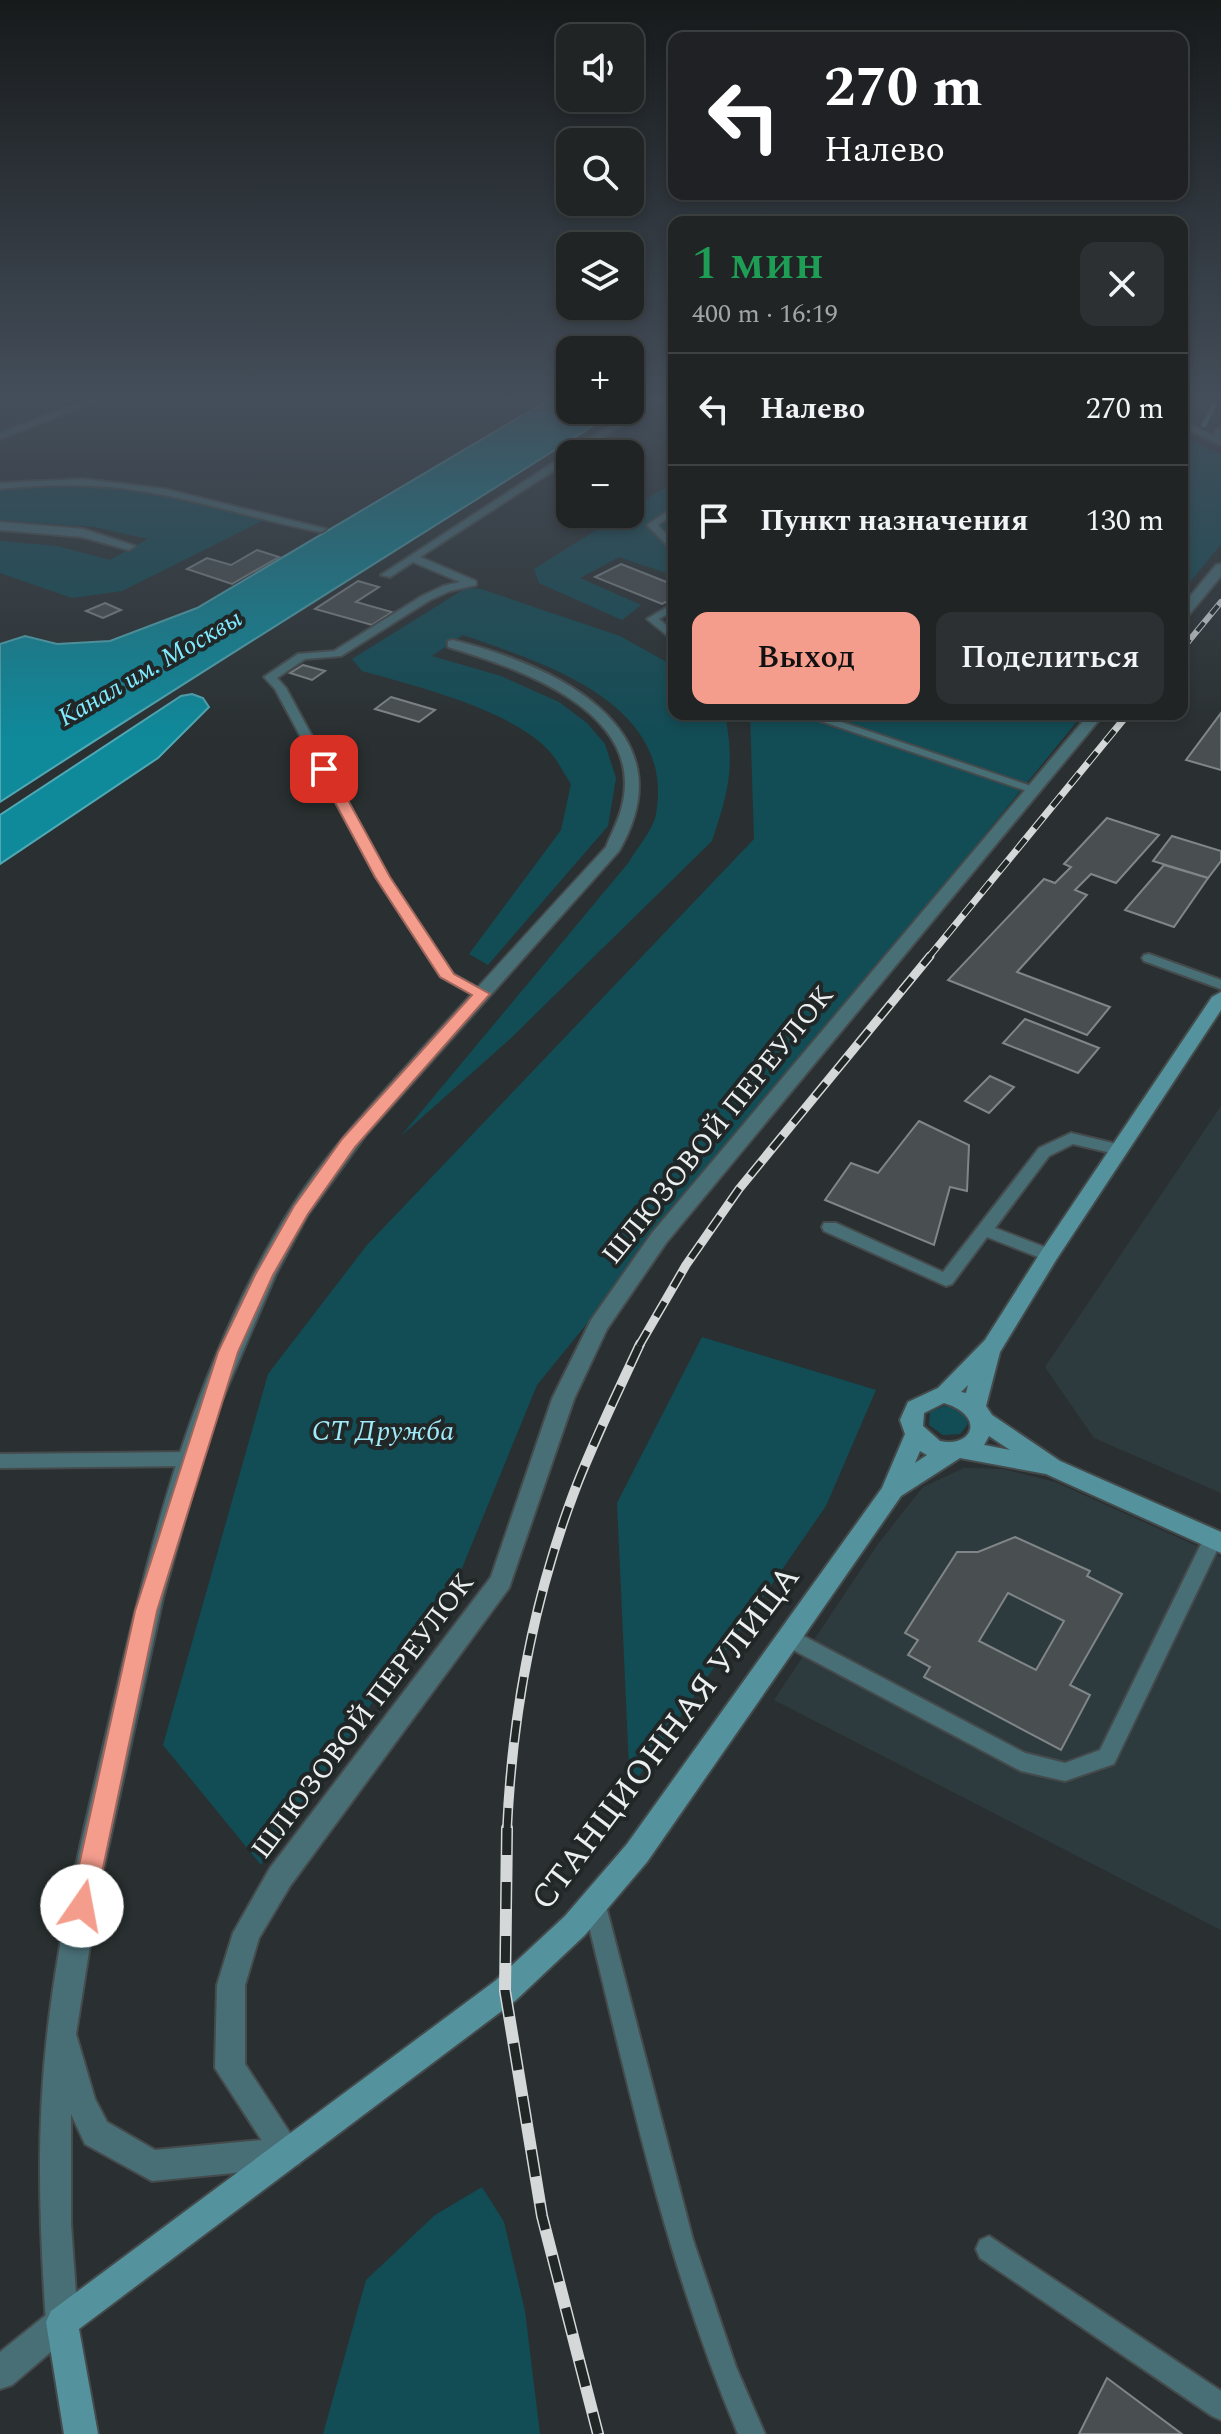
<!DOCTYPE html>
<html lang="ru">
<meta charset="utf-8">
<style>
:root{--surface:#202425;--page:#2d3032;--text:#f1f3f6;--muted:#a2a4a7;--line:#3d4142;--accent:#f59d8d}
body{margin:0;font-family:Spectral,serif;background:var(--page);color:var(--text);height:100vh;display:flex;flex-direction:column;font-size:30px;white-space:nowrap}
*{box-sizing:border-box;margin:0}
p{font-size:26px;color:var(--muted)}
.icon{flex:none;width:44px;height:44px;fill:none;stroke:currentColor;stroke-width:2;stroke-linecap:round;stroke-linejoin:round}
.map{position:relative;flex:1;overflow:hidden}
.drawer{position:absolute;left:668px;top:216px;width:520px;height:504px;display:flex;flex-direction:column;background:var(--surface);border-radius:16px;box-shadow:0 4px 12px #0003,0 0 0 2px var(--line)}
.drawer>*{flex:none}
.guide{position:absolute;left:668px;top:32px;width:520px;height:168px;border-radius:16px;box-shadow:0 4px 12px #0003,0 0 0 2px var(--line);background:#202124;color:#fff;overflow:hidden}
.tools{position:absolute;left:556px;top:24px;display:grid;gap:16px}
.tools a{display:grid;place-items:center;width:88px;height:88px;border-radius:16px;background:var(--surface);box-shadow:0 4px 12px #0003,0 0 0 2px var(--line);font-size:40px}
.pin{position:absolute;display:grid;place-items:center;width:68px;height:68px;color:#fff;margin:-34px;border-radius:16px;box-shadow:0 4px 12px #0006}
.me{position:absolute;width:88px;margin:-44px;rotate:12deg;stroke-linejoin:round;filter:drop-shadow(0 0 6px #0008)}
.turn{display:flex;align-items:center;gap:28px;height:168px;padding:0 24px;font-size:36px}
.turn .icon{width:104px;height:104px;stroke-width:2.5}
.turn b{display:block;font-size:56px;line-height:68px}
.round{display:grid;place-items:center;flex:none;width:84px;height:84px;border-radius:16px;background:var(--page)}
.summary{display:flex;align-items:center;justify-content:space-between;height:136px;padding:0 24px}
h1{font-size:48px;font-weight:600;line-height:60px;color:#1e9e55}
.action{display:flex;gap:16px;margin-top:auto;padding:16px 24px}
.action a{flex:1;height:92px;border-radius:16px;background:var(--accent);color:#111;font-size:32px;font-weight:600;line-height:92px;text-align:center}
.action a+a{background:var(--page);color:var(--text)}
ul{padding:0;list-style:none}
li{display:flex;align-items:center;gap:24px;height:112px;padding:0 24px;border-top:2px solid var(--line)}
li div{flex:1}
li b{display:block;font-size:30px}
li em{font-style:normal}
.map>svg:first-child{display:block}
.built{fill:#2e3b3e}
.green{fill:#124c55}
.water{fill:#0e8a9b;stroke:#50a8b4;stroke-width:2}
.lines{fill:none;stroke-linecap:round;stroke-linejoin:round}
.stream{stroke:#50a8b4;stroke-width:5}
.building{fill:#494f50;stroke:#808688;stroke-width:2;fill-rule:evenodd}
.service-casing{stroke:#454b4c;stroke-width:4}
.minor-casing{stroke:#454b4c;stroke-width:4}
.tertiary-casing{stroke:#454b4c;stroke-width:4}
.secondary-casing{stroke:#454b4c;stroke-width:4}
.service{fill:#496f76;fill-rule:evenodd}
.minor{fill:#496f76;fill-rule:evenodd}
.tertiary{fill:#496f76;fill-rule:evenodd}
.secondary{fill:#54939e;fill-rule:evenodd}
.rail-far4-casing{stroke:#d4d8d8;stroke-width:6}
.rail-far3-casing{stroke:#d4d8d8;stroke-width:7}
.rail-far2-casing{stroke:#d4d8d8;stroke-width:9}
.rail-far1-casing{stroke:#d4d8d8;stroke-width:10}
.rail-casing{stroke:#d4d8d8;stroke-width:12}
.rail-far4{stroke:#212627;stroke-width:4;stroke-dasharray:11;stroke-linecap:butt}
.rail-far3{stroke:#212627;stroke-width:5;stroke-dasharray:14;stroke-linecap:butt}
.rail-far2{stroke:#212627;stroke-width:6;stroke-dasharray:17;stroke-linecap:butt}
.rail-far1{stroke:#212627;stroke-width:7;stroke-dasharray:22;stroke-linecap:butt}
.rail{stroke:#212627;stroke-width:9;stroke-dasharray:27;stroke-linecap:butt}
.route{fill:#f59d8d;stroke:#9f665c;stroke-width:2}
.labels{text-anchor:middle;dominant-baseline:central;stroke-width:8;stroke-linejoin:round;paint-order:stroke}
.far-water-label{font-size:26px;font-style:italic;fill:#80ebfe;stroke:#212627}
.street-label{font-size:28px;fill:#ebefef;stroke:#212627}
.park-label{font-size:28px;font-style:italic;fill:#9feaf9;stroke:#212627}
.near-street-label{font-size:34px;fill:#ebefef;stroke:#212627}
</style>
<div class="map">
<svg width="1221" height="2434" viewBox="0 0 1221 2434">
<rect width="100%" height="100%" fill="#2a3031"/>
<g class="built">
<polygon points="1221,1106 1221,1493 1094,1438 1045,1367"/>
<polygon points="964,1468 1003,1469 1055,1482 1221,1557 1221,1930 774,1700 878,1544 923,1487"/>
</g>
<g class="green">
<polygon points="1182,436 1221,455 1221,544 1182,592"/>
<polygon points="37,479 160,488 270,517 122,591 72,598 0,573 0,541 57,546 110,560 148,539 94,527 0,520 0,482"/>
<polygon points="674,482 674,571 666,573 619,557 580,578 641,605 622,620 539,583 534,569 622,514 630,514 630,509"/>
<path d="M466 588 481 589 620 636 674 666V714H725C735 767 729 790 712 841L510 1039 401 1136 629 862C637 848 653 830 656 814 676 703 544 663 463 635L432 656 501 676 559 702 587 723 605 744 616 778 608 826 488 965 469 954 561 830 571 784C564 774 558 761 550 752 513 710 416 686 362 671L352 659Z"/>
<polygon points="750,714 1083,714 537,1385 458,1578 261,1865 163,1745 268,1374 367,1245 754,839"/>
<polygon points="702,1337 876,1390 826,1506 630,1789 617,1503"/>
<path d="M944 1406C956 1408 964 1411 968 1424L960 1434 943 1435 929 1425 930 1412Z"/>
<polygon points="482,2187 504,2222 525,2311 540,2434 323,2434 366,2280 435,2215"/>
</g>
<g class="water">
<path d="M550 399H570V410H618C412 541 204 669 0 802V644L25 636 57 644 110 641 197 608Z"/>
<polygon points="192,694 203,698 209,707 158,758 0,864 0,815 181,696"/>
</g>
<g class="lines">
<polyline class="stream" points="1204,425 1217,399"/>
</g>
<g class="building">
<polygon points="257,550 279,557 232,584 187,569 207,558 231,565"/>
<polygon points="621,564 674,585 674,598 662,604 595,577"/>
<polygon points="358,581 379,587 356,602 392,612 372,625 315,609"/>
<polygon points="105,603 121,610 103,618 86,611"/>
<polygon points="303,665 325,671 312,680 290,673"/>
<polygon points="391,697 435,710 419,722 375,709"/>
<polygon points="1221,713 1221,770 1186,760"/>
<polygon points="1107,818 1159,835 1116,883 1091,874 1075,890 1087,895 1017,972 1110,1007 1087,1035 948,980 1044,879 1055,883 1071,867 1064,864"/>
<polygon points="1172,836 1221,851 1221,861 1208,878 1153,861"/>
<polygon points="1164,865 1208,878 1174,927 1125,910"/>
<polygon points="1025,1019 1099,1048 1078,1073 1003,1043"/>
<polygon points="990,1076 1014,1087 989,1113 965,1101"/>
<polygon points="919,1121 969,1145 967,1191 950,1187 934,1245 825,1200 851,1163 878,1173"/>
<path d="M1015 1537 1090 1571 1087 1576 1122 1594 1070 1685 1090 1695 1061 1750 924 1677 930 1667 908 1655 918 1640 905 1633 957 1552H978ZM1008 1593 1064 1621 1036 1670 979 1641Z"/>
<polygon points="1107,2378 1182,2434 1079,2434"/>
</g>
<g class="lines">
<defs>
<g id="service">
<polygon points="89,399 102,399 0,439 0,433"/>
<polygon points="651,399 661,399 578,454 570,454 570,460 420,557 476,581 476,585 450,591 430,600 341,656 305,659 277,678 286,688 388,877 453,974 489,994 482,998 477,997 441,977 376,877 275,689 264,677 298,654 334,651 422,596 443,586 460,582 413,562 390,577 381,575"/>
<polygon points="1182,421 1221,439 1221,445 1182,427"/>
<path d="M83 479 165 489 326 529 321 532C263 521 206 502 147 492 98 483 49 484 0 489V483Z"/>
<polygon points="674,507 674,514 658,525 674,543 674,552 647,525"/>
<polygon points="674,603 674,610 659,619 674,632 674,641 647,619"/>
<polygon points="800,714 818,714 1040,789 1034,793 1030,792"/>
<polygon points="1149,954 1221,980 1221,989 1144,961 1142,958 1144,955"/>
<polygon points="1071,1133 1125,1146 1128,1150 1120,1155 1073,1144 1049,1156 995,1228 1055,1251 1057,1255 1055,1259 1043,1259 987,1237 952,1284 946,1286 824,1231 822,1227 824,1223 836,1223 943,1272 1039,1148"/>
<polygon points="192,1452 198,1454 201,1459 198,1464 192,1466 0,1468 0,1454"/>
<polygon points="1213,1531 1220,1534 1221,1542 1114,1764 1065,1781 1021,1771 782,1644 779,1638 782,1632 789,1630 796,1632 1025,1753 1065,1763 1100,1750 1206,1534"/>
<path d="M595 1895 603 1899 606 1906 693 2240 736 2367 765 2434H738C665 2262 629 2086 584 1906L587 1899Z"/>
<polygon points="989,2236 1221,2391 1221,2420 1212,2416 980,2258 976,2249 980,2240"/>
</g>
<g id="minor">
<polygon points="1221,427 1221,441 1215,438 1215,430"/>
<polygon points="1221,564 1221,576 1187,617 1182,618 1182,606 1216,565"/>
<polygon points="1089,714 1104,714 666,1243 607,1329 574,1399 509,1588 290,1886 259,1938 245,1985 245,2064 303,2153 299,2164 288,2168 277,2164 215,2068 217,1985 233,1933 270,1868 491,1577 552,1399 591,1320 652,1233"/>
<polygon points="62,2306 73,2311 78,2322 73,2333 12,2385 0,2389 0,2352 51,2311"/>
</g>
<g id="tertiary">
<polygon points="0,522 83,529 135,546 129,550 82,537 0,530"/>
<path d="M453 640C552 665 691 727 619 851L365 1136 307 1216 276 1274 222 1400 200 1465 163 1598 98 1894 76 2034 95 2099 107 2122 155 2150 284 2138 295 2142 299 2153 295 2164 284 2168 152 2181 85 2144 71 2114V2224L78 2322 73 2333 62 2338 51 2333 46 2322C39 2221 36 2120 49 2019 62 1913 89 1809 113 1705 152 1534 198 1355 293 1205 332 1145 382 1094 429 1041 488 976 547 911 606 847 611 834 619 820 622 806 646 710 517 668 448 647V641Z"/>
</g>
<path id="secondary" d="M1221 992V1010L1056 1260 1000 1352 986 1406 992 1415 1060 1461 1221 1532V1553L1046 1474 960 1458 901 1496 647 1862 585 1935 515 2001 79 2329 98 2434H64L46 2322 51 2311 495 1981 565 1916 627 1844 882 1488 905 1434 900 1420 908 1402 938 1388 985 1340 1042 1250 1212 997ZM968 1385 966 1393 961 1392ZM944 1403C986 1416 973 1448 940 1441L923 1426 924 1413ZM989 1436 1010 1450 984 1445ZM920 1451 927 1455 915 1463Z"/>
</defs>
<use href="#service" class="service-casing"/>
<use href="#minor" class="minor-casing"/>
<use href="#tertiary" class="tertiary-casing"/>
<use href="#secondary" class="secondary-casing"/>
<use href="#service" class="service"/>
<use href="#minor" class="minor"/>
<use href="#tertiary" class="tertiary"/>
<use href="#secondary" class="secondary"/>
<defs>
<polyline id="rail-far4" points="1183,648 1221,602"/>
<g id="rail-far3">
<polyline points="1182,649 1184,646"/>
<polyline points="928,958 1128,714"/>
</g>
<polyline id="rail-far2" points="639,1346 686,1265 739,1189 930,956"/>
<path id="rail-far1" d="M507 1830C512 1716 533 1602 573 1495 592 1444 617 1394 640 1344"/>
<polyline id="rail" points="507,1828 505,1991 542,2216 598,2434"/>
</defs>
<use href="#rail-far4" class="rail-far4-casing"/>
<use href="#rail-far3" class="rail-far3-casing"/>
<use href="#rail-far2" class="rail-far2-casing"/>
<use href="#rail-far1" class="rail-far1-casing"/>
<use href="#rail" class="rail-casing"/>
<use href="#rail-far4" class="rail-far4"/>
<use href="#rail-far3" class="rail-far3"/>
<use href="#rail-far2" class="rail-far2"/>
<use href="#rail-far1" class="rail-far1"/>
<use href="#rail" class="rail"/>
</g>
<linearGradient id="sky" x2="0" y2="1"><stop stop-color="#171a1b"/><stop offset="0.54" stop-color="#444e5a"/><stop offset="1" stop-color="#444e5a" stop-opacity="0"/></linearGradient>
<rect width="1221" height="740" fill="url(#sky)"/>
<polygon class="route" points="324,765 331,769 390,877 454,974 490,994 355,1147 308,1214 273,1275 238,1352 157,1611 95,1906 91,1915 82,1918 74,1915 70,1906 135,1611 218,1352 255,1275 294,1206 342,1139 472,995 440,977 375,877 317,769"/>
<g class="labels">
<g class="far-water-label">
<text transform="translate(150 668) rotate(-30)">Канал им. Москвы</text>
</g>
<g class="street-label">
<text transform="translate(718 1125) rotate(-51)">ШЛЮЗОВОЙ ПЕРЕУЛОК</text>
<text transform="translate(363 1716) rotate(-53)">ШЛЮЗОВОЙ ПЕРЕУЛОК</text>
</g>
<g class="park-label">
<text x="383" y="1431">СТ Дружба</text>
</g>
<g class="near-street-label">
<text transform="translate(666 1738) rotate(-53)">СТАНЦИОННАЯ УЛИЦА</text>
</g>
</g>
</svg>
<div class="tools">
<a><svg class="icon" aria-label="sound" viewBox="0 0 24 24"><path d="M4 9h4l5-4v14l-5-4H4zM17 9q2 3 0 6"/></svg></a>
<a><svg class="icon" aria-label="search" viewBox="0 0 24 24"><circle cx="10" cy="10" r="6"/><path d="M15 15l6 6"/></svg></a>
<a><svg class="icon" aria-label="layers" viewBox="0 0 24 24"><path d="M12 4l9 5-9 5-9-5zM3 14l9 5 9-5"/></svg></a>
<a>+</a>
<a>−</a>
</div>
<div class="pin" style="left:324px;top:769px;background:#d93025"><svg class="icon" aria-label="arrive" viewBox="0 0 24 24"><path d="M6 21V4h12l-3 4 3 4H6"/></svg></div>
<svg class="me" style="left:82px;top:1906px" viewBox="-20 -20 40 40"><circle r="19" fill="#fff"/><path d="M0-13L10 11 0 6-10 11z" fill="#f59d8d"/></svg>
<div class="guide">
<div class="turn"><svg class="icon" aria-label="left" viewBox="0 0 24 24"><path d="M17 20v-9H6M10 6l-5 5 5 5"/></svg><div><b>270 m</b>Налево</div></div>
</div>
<section class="drawer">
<div class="summary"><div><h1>1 мин</h1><p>400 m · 16:19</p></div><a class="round"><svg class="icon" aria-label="close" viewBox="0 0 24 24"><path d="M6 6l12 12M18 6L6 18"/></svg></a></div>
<ul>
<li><svg class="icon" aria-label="left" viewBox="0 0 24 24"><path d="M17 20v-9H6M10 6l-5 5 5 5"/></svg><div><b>Налево</b></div><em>270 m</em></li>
<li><svg class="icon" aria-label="arrive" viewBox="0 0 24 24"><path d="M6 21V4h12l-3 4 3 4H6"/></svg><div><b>Пункт назначения</b></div><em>130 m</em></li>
</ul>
<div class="action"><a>Выход</a><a>Поделиться</a></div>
</section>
</div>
